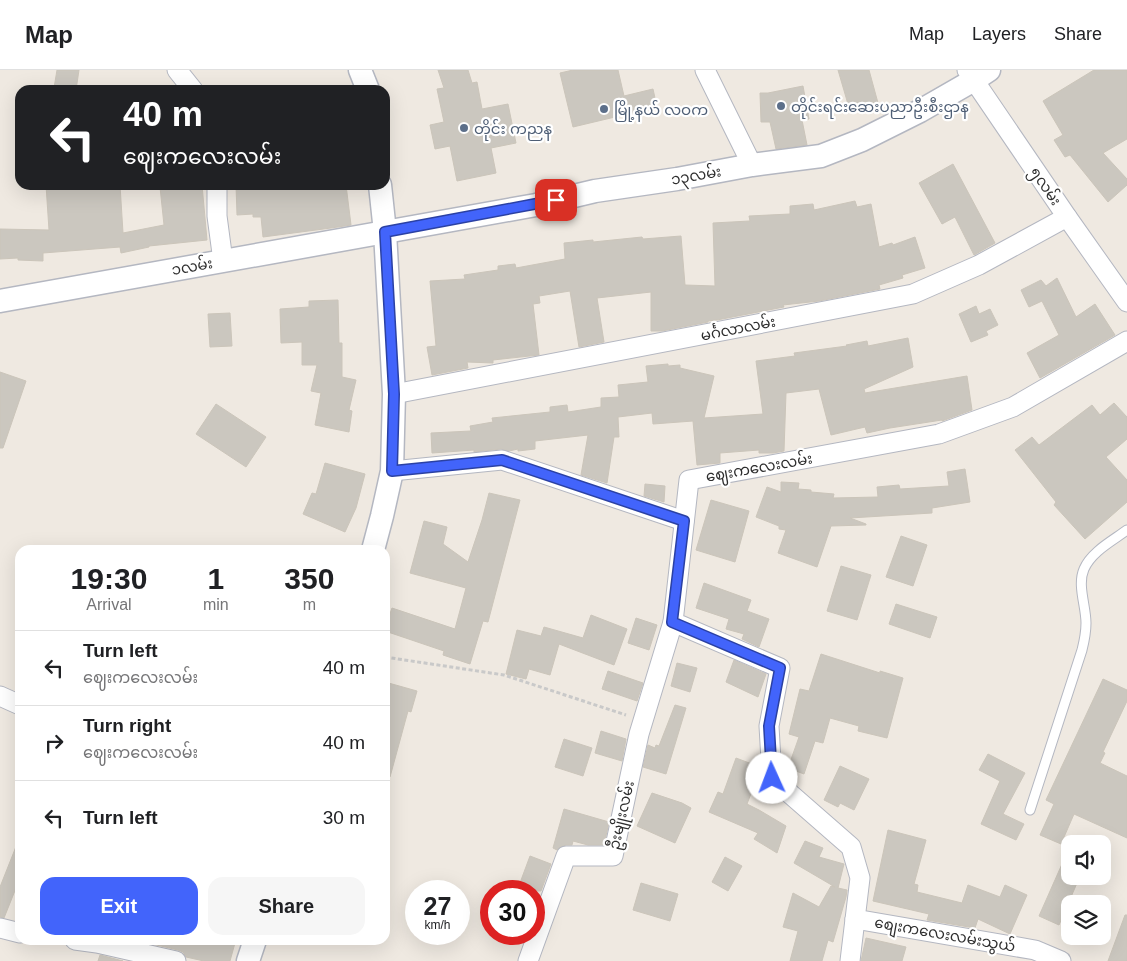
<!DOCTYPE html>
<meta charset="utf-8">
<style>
:root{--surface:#fff;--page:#f6f6f6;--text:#202124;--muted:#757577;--line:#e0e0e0;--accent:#4264fb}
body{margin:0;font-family:Helvetica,"Noto Sans Myanmar",sans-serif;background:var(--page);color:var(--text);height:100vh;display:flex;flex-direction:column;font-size:19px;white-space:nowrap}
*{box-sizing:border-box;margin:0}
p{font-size:16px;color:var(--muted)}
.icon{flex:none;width:28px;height:28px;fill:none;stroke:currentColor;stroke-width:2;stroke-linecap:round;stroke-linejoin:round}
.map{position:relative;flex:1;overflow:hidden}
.sheet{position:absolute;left:15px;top:475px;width:375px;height:400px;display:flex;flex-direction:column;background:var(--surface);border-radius:15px;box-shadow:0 5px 20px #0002}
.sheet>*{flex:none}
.guide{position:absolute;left:15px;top:15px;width:375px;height:105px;border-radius:15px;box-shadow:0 5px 20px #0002;background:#202124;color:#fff;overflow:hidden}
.controls{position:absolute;left:1061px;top:765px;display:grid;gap:10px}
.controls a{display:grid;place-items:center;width:50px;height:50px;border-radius:10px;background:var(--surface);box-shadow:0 5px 20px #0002;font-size:25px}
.speed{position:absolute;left:405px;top:810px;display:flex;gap:10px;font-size:25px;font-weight:700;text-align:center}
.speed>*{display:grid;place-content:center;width:65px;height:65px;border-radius:50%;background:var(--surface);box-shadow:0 5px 20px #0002;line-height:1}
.speed small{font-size:12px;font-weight:400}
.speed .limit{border:8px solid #d22;background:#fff;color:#111}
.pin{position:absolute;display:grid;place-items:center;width:42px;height:42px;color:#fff;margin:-21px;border-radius:10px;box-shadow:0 2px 8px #0006}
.me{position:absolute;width:55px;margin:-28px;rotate:358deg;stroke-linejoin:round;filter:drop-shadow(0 0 4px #0008)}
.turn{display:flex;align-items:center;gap:18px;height:105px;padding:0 25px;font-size:22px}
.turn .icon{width:65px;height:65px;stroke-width:2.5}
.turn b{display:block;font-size:35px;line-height:42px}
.eta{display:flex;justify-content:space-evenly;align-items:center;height:85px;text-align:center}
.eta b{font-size:30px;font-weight:800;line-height:35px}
.action{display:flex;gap:10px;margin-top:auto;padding:10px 25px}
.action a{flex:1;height:58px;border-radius:15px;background:var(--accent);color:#fff;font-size:20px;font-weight:800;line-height:58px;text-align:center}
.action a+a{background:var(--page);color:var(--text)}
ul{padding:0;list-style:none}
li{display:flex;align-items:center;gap:15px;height:75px;padding:0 25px;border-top:1px solid var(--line)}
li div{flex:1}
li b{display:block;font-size:19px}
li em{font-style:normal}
header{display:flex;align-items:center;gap:30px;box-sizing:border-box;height:70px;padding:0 25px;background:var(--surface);border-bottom:1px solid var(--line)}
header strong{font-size:24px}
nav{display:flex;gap:28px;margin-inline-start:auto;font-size:18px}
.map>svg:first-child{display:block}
.building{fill:#cbc7bf;stroke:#cbc5ba}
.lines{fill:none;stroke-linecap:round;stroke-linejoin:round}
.service-casing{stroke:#b4b7c1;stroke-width:11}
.minor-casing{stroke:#b4b7c1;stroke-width:21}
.tertiary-casing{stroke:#b4b7c1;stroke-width:25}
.path{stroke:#c9c9c9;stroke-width:3;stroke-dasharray:4 2.5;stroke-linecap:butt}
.service{stroke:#fff;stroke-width:9}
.minor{stroke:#fff;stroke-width:19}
.tertiary{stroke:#fff;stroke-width:22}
.route-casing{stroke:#2b41a3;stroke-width:12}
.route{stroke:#4264fb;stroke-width:9}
.service-dot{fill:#5c6f8a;stroke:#fff;stroke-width:2}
.labels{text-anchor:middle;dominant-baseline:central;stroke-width:4.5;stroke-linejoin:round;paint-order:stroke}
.service-label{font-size:15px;fill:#4e5e75;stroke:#fff;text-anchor:start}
.street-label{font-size:15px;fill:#2e2e2e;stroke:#fff}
</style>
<header>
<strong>Map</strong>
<nav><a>Map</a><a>Layers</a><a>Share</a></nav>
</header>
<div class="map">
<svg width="1127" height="891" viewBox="0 0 1127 891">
<rect width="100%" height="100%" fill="#efe9e1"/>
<g class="building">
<polygon points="57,0 79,0 76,20 54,18"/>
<polygon points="438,0 468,0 472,13 477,12 482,39 508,34 516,73 491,78 496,103 457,111 450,76 435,79 430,55 444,52 437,19 444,18"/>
<polygon points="573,0 618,0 624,26 653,19 657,37 573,57 560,3"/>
<polygon points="838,0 869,0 878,33 850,41"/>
<polygon points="1094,0 1127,0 1127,69 1103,83 1127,109 1127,115 1108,132 1070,85 1065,87 1054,70 1063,65 1043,31"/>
<polygon points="803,16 809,49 802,50 807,75 776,79 770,52 761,52 760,23 768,23"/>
<polygon points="953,94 995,173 974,185 955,147 942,154 919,113"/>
<polygon points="46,115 120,115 123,163 164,155 160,117 185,115 202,115 207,170 149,176 149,177 121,183 120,177 43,183 43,191 18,190 18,188 0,189 0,159 49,160"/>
<polygon points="236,115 346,115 351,155 331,158 263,167 261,147 253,147 253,144 237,145"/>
<polygon points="855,131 857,137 871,134 879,177 892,173 893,175 915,167 925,198 902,205 903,208 879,215 880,219 819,231 783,235 784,237 717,250 708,251 708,252 662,261 651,261 651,222 597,228 604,272 579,277 570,221 539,226 540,233 533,234 539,285 493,290 493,293 467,292 468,298 432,305 427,277 436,276 430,211 465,209 464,205 498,200 498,196 515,194 516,198 565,189 564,173 593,170 593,172 642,167 643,169 681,166 685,215 715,216 713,153 750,151 749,146 790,144 790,136 813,134 814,140"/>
<polygon points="1057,208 1076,247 1095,234 1115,265 1040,308 1027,283 1059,265 1042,231 1029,237 1021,220 1041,210 1046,216"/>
<polygon points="338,230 339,273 342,273 342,307 356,310 349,340 352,341 349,362 315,355 321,323 311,321 317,295 302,295 302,272 281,273 280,239 309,237 309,231"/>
<polygon points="976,236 979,244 990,239 998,255 986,261 988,265 971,272 959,244"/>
<polygon points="230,243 232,276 210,277 208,244"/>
<polygon points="908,268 913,297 864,319 865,323 967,306 972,340 942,351 942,350 890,358 867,363 865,357 831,365 819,319 786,323 784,381 773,383 759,383 759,380 720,383 720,393 697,395 693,351 653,354 652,343 618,347 619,367 614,367 607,413 581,405 588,365 535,371 535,379 518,381 518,379 509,381 501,379 474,382 474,380 432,383 431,363 471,361 470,356 493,352 492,348 550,342 550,337 567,335 568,342 601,337 601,328 619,327 618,315 648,312 646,296 668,294 668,296 680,295 680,298 714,306 704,348 763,344 756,291 795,286 794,283 847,276 846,275 867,271 868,276"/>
<polygon points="0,302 26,311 3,378 0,378"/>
<polygon points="1114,333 1127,347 1127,369 1106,387 1127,410 1127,432 1085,469 1054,435 1056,432 1015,380 1032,367 1039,375 1092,335 1100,345"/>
<polygon points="216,334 266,367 246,397 196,364"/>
<polygon points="325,393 365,404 356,438 345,462 303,444 312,423 316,424"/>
<polygon points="965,399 970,432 932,438 932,443 850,448 866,454 866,455 831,456 817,497 778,483 786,460 779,459 779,456 756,447 767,417 781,422 781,412 799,413 798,419 811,420 811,422 834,424 833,428 878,427 877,417 899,415 900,419 949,416 947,402"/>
<polygon points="645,414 665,416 664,432 644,426"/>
<polygon points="489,423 520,430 488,552 483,551 470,594 443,585 444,581 385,561 385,558 392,538 455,559 466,518 410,503 424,451 447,457 443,474 468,492 482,450"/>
<polygon points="711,430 749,441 735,492 696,480"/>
<polygon points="901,466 927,475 913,516 886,507"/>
<polygon points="841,496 871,505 857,550 827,541"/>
<polygon points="704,513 751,530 747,541 769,549 759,577 742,569 744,564 726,559 729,549 696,538"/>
<polygon points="896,534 937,547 930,568 889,554"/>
<polygon points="591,545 627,559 614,595 559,574 550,605 529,599 526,609 506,604 517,560 541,566 544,557 583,568"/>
<polygon points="636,548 657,555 649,580 628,573"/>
<polygon points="821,584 880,603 880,601 903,608 887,668 858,661 859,656 830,648 823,673 815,671 804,704 788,698 799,667 789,664 800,619 809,621"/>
<polygon points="734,590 766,604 758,627 726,612"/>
<polygon points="677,593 697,598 690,622 671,616"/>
<polygon points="608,601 643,613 637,631 602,619"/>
<polygon points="1103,609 1127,620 1127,631 1103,682 1105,683 1100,693 1127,706 1127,768 1074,744 1061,774 1040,765 1054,734 1046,730"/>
<polygon points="385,612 417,621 411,642 408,641 390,707 385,706"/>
<polygon points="675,635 686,638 666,704 643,697 648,675 655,678 656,675 659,676"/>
<polygon points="601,661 626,669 622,691 595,683"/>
<polygon points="564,669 592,678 583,706 555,697"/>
<polygon points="988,684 1025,703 1003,744 1024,754 1016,770 981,754 1000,711 979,700"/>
<polygon points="736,688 760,697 760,700 747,734 759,740 786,756 777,783 754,769 758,763 709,742 718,722 723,724"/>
<polygon points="840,696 869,709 854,740 840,733 838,737 824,730"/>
<polygon points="652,723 682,733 691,738 675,773 637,756"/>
<polygon points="564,739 609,752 604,775 588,775 573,771 572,775 566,775 560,777 557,780 553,778"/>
<polygon points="888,760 926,770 914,814 918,815 917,822 962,833 968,815 1000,827 1005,815 1027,825 1010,864 978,849 975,858 927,850 929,844 873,831"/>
<polygon points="19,769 20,769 20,808 4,848 0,847 0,817"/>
<polygon points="805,771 823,778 819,787 844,794 838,818 847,820 846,827 833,872 828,870 822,891 790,891 798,861 783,857 793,823 819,837 831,816 835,817 794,793"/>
<polygon points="1070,776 1070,806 1080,806 1059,855 1039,846"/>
<polygon points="530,786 551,794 541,821 517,821"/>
<polygon points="725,787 742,796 728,821 712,812"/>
<polygon points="641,813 678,824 670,851 633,840"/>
<polygon points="1125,845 1127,845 1127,891 1108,891"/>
<polygon points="866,868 906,877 902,891 861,891"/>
<polygon points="144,870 222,870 235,873 230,891 204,891 186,887 183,882 178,880 144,872"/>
<polygon points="100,885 123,891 98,891"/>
</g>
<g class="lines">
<defs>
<path id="service" d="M1030 740 1082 580C1084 572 1086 562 1086 553 1086 536 1077 515 1084 499 1091 482 1112 471 1127 460"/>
<g id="minor">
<polyline points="177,0 193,20"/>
<polyline points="705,0 752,95"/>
<polyline points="967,0 1067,147 1127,232"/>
<polyline points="217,115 217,146 223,191"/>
<polyline points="394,324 913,224 979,195 1067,147"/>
<polyline points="392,401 502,390 684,451"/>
<polyline points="0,626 20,635"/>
<polyline points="855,849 1035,880 1061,891"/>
<polyline points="0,858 20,863"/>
<polyline points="75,870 97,873 176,891"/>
<polyline points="528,891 566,786 613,786 639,664 673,552"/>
<polyline points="850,891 860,808 851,777 772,708 769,656 780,598 673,552 689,410 939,364 1013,337 1127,271"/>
</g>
<g id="tertiary">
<polyline points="360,0 368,20"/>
<polyline points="0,231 536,135 595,121 677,109 752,95 821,86 862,70 920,41 974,10 989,0"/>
<polyline points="373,480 382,446 392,401 394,324 385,162 380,115"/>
<polyline points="248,891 255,870"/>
</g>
</defs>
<use href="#service" class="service-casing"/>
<use href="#minor" class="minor-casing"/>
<use href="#tertiary" class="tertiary-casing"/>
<polyline class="path" points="385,587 504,605 626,645"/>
<use href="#service" class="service"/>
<use href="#minor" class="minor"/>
<use href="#tertiary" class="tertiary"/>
</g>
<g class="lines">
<defs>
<polyline id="route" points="556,130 385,162 394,324 392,401 502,390 684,451 672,552 780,598 769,656 772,708"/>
</defs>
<use href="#route" class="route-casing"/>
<use href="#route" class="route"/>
</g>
<g class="service-dot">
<circle cx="781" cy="36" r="5"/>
<circle cx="604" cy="39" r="5"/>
<circle cx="464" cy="58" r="5"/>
</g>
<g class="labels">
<g class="service-label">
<text x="791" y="36">တိုင်းရင်းဆေးပညာဦးစီးဌာန</text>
<text x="614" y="39">မြို့နယ် လဝက</text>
<text x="474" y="58">တိုင်း ကညန</text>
</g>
<g class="street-label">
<text transform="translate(696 105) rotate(-10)">၁၃လမ်း</text>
<text transform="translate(1046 116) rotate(56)">၅လမ်း</text>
<text transform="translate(192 196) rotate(-10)">၁လမ်း</text>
<text transform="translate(738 258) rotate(-11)">မင်္ဂလာလမ်း</text>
<text transform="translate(759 397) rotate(-10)">ဈေးကလေးလမ်း</text>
<text transform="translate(621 745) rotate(-77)">ဦးမျိုးလမ်း</text>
<text transform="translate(945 864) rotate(10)">စျေးကလေးလမ်းသွယ်</text>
</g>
</g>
</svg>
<div class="controls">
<a><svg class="icon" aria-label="sound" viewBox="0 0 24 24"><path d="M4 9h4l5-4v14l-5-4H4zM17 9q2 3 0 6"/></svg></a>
<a><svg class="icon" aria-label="layers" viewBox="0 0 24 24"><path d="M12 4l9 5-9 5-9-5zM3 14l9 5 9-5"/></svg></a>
</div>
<div class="speed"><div>27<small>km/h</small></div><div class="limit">30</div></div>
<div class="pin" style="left:556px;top:130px;background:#d93025"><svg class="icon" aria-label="arrive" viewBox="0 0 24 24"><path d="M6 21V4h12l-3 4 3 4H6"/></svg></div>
<svg class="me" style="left:772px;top:708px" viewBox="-20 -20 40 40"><circle r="19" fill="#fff"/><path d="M0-13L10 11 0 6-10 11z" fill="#4264fb"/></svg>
<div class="guide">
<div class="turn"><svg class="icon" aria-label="left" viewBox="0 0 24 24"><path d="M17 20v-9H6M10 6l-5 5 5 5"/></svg><div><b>40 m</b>ဈေးကလေးလမ်း</div></div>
</div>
<section class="sheet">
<div class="eta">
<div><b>19:30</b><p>Arrival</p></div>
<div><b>1</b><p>min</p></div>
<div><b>350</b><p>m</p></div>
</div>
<ul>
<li><svg class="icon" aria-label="left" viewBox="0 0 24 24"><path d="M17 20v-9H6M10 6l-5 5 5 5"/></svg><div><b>Turn left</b><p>ဈေးကလေးလမ်း</p></div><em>40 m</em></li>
<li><svg class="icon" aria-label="right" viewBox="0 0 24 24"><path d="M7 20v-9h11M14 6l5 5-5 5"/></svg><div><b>Turn right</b><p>ဈေးကလေးလမ်း</p></div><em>40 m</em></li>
<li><svg class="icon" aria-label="left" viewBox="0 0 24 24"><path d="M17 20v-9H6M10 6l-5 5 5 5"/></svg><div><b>Turn left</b></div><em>30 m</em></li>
</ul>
<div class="action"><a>Exit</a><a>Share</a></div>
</section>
</div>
